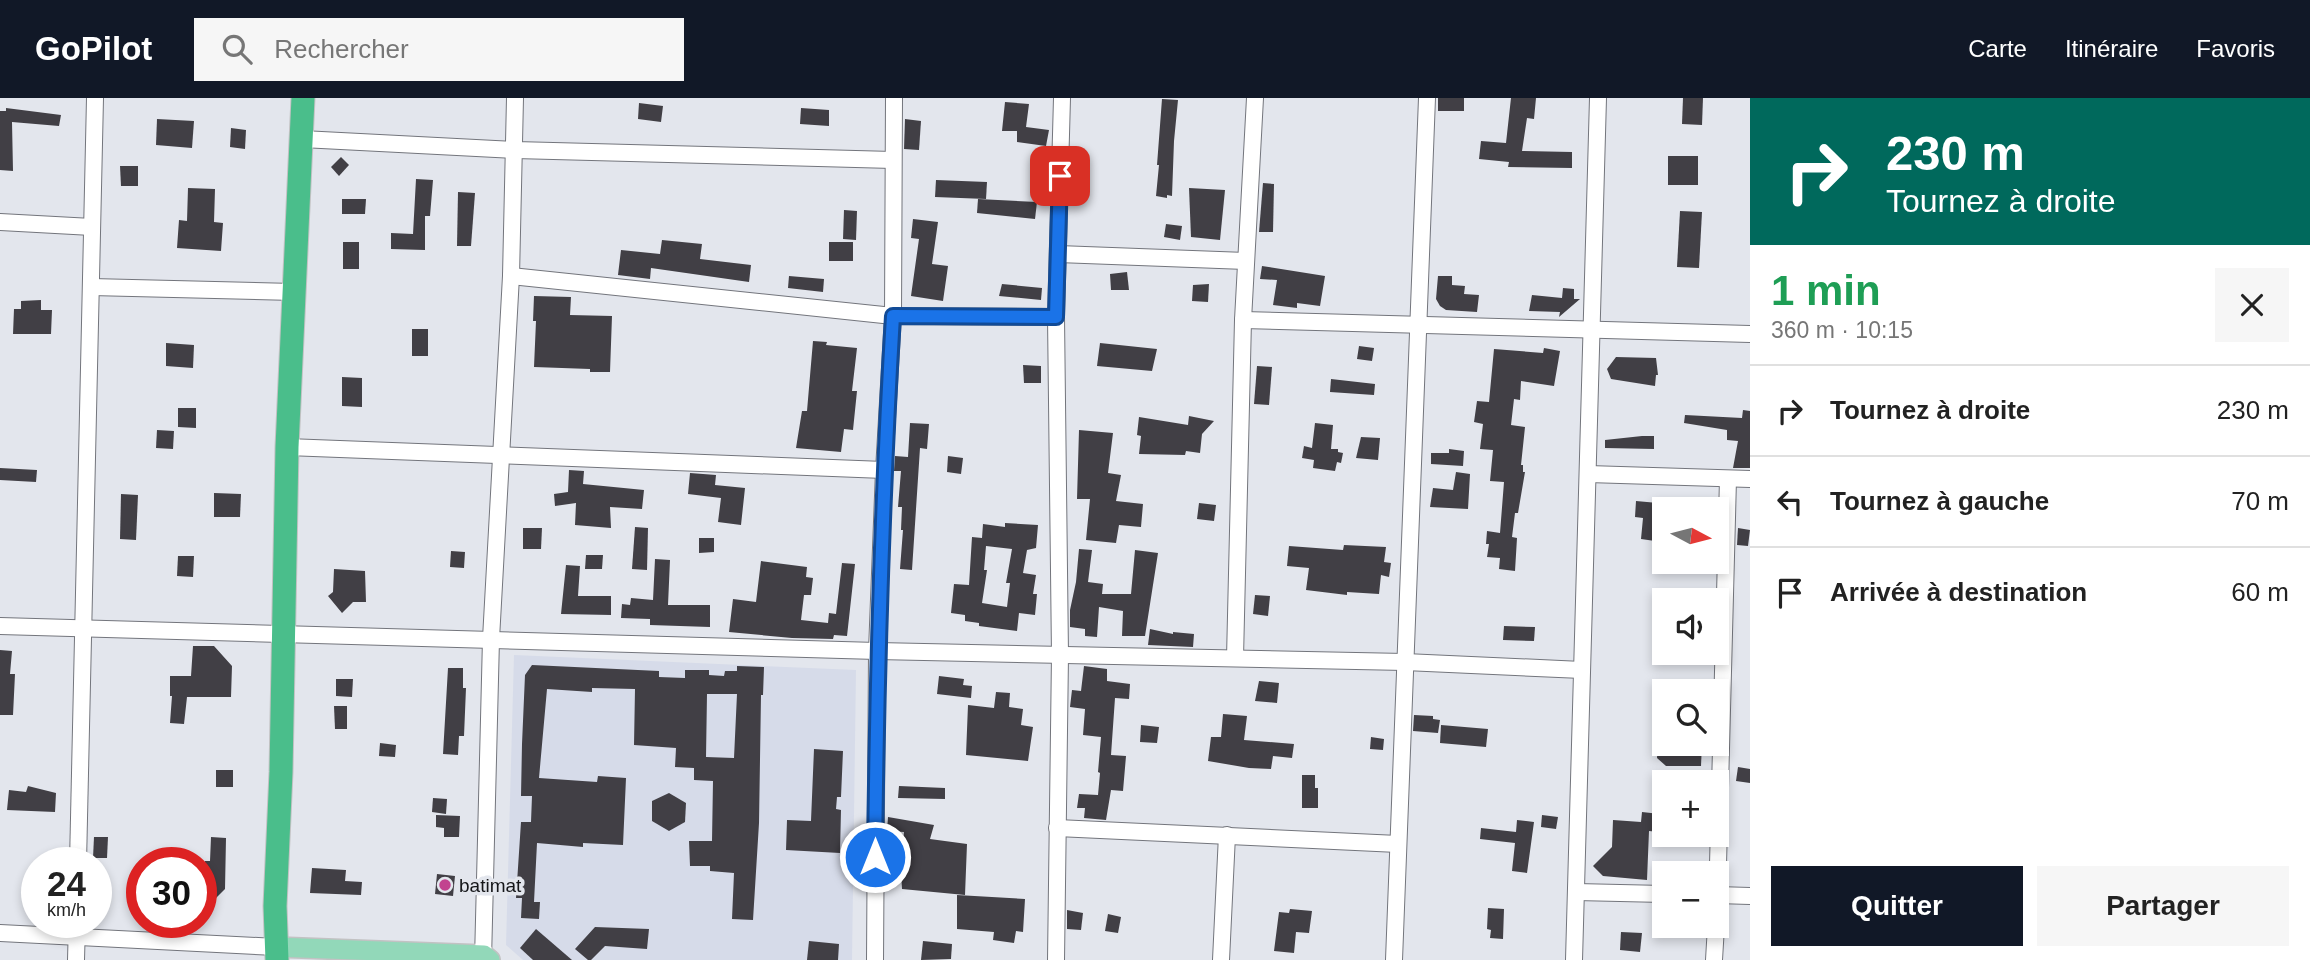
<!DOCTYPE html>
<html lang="fr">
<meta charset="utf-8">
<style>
:root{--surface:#fff;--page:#f6f6f6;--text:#222;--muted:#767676;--line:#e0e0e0;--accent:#111827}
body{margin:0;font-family:Helvetica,sans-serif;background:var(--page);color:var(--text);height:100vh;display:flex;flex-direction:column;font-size:26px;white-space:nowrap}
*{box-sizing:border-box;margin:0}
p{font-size:23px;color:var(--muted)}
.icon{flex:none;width:38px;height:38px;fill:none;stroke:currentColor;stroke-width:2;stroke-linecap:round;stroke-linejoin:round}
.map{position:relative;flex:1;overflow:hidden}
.panel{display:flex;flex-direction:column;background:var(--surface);width:560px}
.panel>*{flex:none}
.top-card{background:#00695c;color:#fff;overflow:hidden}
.needle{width:46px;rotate:97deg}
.controls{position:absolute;left:1652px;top:399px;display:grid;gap:14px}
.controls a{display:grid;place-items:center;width:77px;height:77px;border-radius:0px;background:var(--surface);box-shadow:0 4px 10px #0003;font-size:35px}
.speed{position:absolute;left:21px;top:749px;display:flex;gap:14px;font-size:35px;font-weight:700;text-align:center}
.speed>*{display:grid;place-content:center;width:91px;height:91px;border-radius:50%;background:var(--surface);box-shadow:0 4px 10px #0003;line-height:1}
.speed small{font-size:18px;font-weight:400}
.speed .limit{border:10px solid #d22;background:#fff;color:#111}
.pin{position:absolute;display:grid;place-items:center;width:60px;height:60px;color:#fff;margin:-30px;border-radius:14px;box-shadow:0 4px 10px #0006}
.me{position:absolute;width:77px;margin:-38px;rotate:0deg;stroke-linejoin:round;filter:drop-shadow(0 0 5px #0008)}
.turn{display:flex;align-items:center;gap:24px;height:147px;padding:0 21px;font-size:32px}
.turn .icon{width:91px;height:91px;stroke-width:2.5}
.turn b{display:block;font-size:49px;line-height:60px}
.round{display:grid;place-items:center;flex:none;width:74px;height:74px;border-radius:0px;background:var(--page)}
.headline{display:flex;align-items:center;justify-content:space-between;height:119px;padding:0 21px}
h1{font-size:42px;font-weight:800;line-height:52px;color:#1e9e55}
.button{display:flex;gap:14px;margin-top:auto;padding:14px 21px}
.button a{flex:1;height:80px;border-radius:0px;background:var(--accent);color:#fff;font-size:28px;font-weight:800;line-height:80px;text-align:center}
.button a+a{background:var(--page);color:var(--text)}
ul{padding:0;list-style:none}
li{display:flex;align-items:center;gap:21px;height:91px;padding:0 21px;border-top:2px solid var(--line)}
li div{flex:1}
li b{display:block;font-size:26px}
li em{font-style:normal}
header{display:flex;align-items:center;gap:42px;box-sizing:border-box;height:98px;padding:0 35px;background:var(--accent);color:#fff}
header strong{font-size:33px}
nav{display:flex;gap:38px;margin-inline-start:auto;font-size:24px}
.search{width:490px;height:63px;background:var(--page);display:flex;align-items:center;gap:18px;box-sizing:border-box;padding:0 24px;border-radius:0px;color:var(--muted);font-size:26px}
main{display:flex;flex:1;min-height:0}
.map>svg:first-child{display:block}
.built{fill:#d6dbe9}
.building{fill:#413f45;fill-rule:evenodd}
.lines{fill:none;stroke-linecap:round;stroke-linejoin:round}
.minor-casing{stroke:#73757c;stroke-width:18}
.major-casing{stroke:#c2c2c3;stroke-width:22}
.highway-casing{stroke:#c2c2c3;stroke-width:25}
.minor{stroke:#fff;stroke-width:16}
.major{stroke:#92d8b9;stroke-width:19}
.highway{stroke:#4abe8b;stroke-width:23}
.route-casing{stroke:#114b97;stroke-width:18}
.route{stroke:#1a73e8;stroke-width:12}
.poi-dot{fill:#c2438f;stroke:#e3e6ed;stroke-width:2.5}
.labels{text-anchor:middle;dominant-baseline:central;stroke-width:7;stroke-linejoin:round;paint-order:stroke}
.poi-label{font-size:19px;fill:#151619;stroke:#e3e6ed;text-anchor:start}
</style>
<header>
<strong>GoPilot</strong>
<div class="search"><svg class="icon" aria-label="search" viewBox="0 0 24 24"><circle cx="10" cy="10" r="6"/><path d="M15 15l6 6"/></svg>Rechercher</div>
<nav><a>Carte</a><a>Itinéraire</a><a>Favoris</a></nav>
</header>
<main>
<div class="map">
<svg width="1750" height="862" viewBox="0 0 1750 862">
<rect width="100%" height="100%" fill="#e3e6ed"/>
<polygon class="built" points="514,557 856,572 852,862 523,862 506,847"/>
<g class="building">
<rect x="1438" y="0" width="26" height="13"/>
<polygon points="1511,0 1536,0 1534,21 1527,20 1522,53 1572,54 1572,70 1508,69 1509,64 1479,61 1481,43 1506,45"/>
<polygon points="1683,0 1703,0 1702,27 1682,26"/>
<polygon points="1162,1 1178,2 1174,43 1172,98 1167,97 1167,100 1156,98 1159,67 1157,67"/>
<polygon points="1005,4 1029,6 1026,29 1049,32 1046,48 1017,44 1017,33 1002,33"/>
<polygon points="639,5 663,8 661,24 638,21"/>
<polygon points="6,10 61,17 59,28 12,24 13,73 0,72 0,13 6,13"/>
<polygon points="801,10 829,12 829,28 800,26"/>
<polygon points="157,21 194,23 192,50 156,47"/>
<polygon points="905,21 921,23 919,52 904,51"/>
<polygon points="231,30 246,32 245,51 230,49"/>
<rect x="1668" y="58" width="30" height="29"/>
<polygon points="341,59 349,67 339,78 331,69"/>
<polygon points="120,68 138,68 138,88 121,88"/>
<polygon points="416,81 433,82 430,118 425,118 425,152 391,151 391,135 413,136"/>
<polygon points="936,82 987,84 986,101 935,99"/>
<polygon points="1263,85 1274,86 1273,134 1259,134"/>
<polygon points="188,90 215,91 214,124 223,125 221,153 177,150 179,122 187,123"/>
<polygon points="1189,90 1225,92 1220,142 1191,139"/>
<polygon points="458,94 475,95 471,148 457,148"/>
<polygon points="342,101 366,101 365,116 342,116"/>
<polygon points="978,101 1037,104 1035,121 977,115"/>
<polygon points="844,112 857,113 856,142 843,141"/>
<polygon points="1680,113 1702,114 1699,170 1677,169"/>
<polygon points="913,121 938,124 932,166 948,168 943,203 911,198 919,141 911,140"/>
<polygon points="1166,126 1182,128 1180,142 1164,139"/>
<polygon points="662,142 702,146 700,161 751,167 749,184 651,170 650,181 618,177 621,152 660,156"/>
<rect x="343" y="144" width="16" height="27"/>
<rect x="829" y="144" width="24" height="19"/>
<polygon points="1262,168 1325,178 1320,208 1297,205 1297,210 1273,207 1277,182 1260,181"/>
<polygon points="1127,174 1129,192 1111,192 1110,176"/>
<polygon points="789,178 824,181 823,194 788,190"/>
<polygon points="1438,178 1452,178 1452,187 1465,188 1464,196 1479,197 1477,214 1446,212 1440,208 1436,201"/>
<polygon points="1002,186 1042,190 1041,202 999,198"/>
<polygon points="1209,186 1208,204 1192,203 1193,187"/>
<polygon points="1563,190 1574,191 1574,201 1580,201 1559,219 1560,214 1529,213 1532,197 1562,200"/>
<polygon points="534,198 571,199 570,217 612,218 610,274 590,274 590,271 534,269 536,223 533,223"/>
<polygon points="41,202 41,212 52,212 51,236 13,236 14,211 21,211 21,203"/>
<rect x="412" y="231" width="16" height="27"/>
<polygon points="813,243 827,244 826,247 857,250 852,293 857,293 853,332 844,331 841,354 796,350 802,313 807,313"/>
<polygon points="166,245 194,247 193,270 166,268"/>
<polygon points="1100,245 1157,251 1152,273 1097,268"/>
<polygon points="1359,248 1374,250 1372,263 1357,261"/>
<polygon points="1544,250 1560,253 1554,288 1521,283 1520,302 1514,301 1511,327 1525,329 1521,367 1523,367 1523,374 1525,374 1518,415 1515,415 1512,439 1517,440 1515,473 1499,471 1500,460 1487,459 1489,446 1486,446 1487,433 1500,435 1504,384 1490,383 1493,352 1480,351 1483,326 1474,324 1477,303 1489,304 1494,251 1543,255"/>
<polygon points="1616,259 1656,260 1658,277 1656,277 1655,288 1611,281 1607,271"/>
<polygon points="1023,267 1041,268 1041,285 1024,285"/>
<polygon points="1257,268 1272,269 1269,307 1254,306"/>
<polygon points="342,279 362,280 362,309 342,308"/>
<polygon points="1331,281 1375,286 1374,297 1330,294"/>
<polygon points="178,310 196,310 196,330 178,329"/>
<polygon points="1743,312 1750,313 1750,370 1733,370 1738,343 1727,342 1727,332 1684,325 1685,317 1742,320"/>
<polygon points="1189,318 1214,323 1202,336 1200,355 1186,353 1185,357 1139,356 1141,338 1137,337 1139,319 1188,327"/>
<polygon points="910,325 929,326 927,351 920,350 912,472 900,471 903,432 901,432 902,409 898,409 901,373 894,373 895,358 908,359"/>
<polygon points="1315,325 1333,327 1331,351 1338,351 1338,354 1343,355 1341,365 1337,364 1335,373 1313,370 1314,362 1302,360 1304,348 1312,350"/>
<polygon points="157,332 174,333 173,351 156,350"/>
<polygon points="1079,332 1113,335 1108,375 1121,377 1116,403 1143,406 1141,429 1119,427 1116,445 1086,442 1090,401 1077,401"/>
<polygon points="1642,338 1654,338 1654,351 1605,350 1605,342"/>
<polygon points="1361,339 1380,340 1378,362 1356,360"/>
<polygon points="1449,351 1464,353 1463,368 1431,366 1431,355 1449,355"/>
<polygon points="948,358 963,360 961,376 947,374"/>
<polygon points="0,370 37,372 36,384 0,382"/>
<polygon points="569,372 584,373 583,386 644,392 642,411 610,409 611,430 575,427 576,405 555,408 554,396 568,394"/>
<polygon points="1456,374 1470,376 1468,411 1430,409 1433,390 1453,392"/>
<polygon points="690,375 716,377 715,387 745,390 741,427 718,424 721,400 688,396"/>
<polygon points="214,395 241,396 240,419 214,419"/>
<polygon points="121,396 138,397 136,442 120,441"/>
<polygon points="1636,403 1658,405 1655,443 1641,441 1643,420 1635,419"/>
<polygon points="1199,405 1216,407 1214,423 1197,421"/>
<path d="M1005 425 1038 427 1036 450 1027 452 1023 475 1036 477 1033 496H1037L1035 517 1019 515 1017 533 979 528V525L965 523V517L951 515 954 486 969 487 972 439 982 440 983 426 1005 429ZM986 448 1012 451 1006 485H1010L1007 509 982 505 987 472H984Z"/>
<polygon points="635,429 648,430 647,472 632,471"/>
<polygon points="523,430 542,430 541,451 523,451"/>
<polygon points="1738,430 1750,432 1748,448 1737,447"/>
<polygon points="699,440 714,440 714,454 699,455"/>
<polygon points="1344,447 1386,449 1384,464 1391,465 1389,479 1381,477 1379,496 1347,494 1347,497 1306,492 1309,470 1287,468 1289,448 1343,452"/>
<polygon points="1079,451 1092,452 1088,484 1103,486 1102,496 1131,496 1135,452 1158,455 1145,538 1122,538 1123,513 1099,509 1097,539 1085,538 1085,531 1070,529 1070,512 1076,484"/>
<polygon points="451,453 465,454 464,470 450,469"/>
<polygon points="586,457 603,457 602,471 585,471"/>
<polygon points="178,458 194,458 193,479 177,478"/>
<polygon points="655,461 670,462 668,507 710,507 710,529 650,527 650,521 621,520 622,506 630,507 631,500 653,502"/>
<polygon points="761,463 807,469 806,479 813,480 811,497 804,497 801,522 828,525 829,515 836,516 842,465 855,466 847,538 834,537 833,541 792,540 729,534 733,501 756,504"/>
<polygon points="566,467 580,468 578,498 611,498 611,517 561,516"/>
<polygon points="334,471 365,473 366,504 353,504 342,515 328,498 333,494"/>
<polygon points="1255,497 1270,498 1268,518 1253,516"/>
<polygon points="1504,528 1535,529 1534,543 1503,542"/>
<polygon points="1150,531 1173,536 1173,534 1194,536 1193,549 1148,547"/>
<polygon points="193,548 214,548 232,568 231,599 187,599 184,626 170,625 172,598 170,598 170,578 191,578"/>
<polygon points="0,552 12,553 10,576 15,576 13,617 0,617"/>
<path d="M532 567 659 573V579L685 580V572H709V577L724 578 725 573H737V568L764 569 763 597H761L759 725 753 822 732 821 734 775 710 773V768H690L689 743H712L713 683 694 682V670L675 669 676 650 634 647 635 591 592 590V594L547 591 539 680 597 684 598 678 626 680 623 747 583 745V749L537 745 534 804H540L539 821 521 820 522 800H516L521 724H531L532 698H521L522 646 525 577ZM707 596H737L734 660 706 659Z"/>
<polygon points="1084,568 1107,571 1107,583 1130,586 1129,601 1115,600 1111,657 1126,658 1123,693 1111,692 1106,722 1084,720 1085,710 1077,710 1079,696 1098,697 1100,675 1098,674 1101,639 1083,637 1085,611 1070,609 1072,592 1081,593"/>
<polygon points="448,570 463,570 463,590 466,590 464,638 459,638 458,657 443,656"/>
<polygon points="939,578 964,581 963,587 972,588 971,600 937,596"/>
<polygon points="336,581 353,581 352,599 336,598"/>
<polygon points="1259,583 1279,585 1277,605 1255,603"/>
<polygon points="996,594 1010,595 1009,609 1023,611 1021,627 1033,629 1028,663 966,657 968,607 994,610"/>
<polygon points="334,608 347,608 347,631 335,631"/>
<polygon points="1223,616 1247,618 1244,642 1294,646 1292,660 1273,658 1271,671 1249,670 1208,663 1211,639 1221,639"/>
<polygon points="1414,617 1433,618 1433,621 1440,622 1438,635 1413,633"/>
<polygon points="1141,627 1159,629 1157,645 1140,644"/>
<polygon points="1441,627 1488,631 1486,649 1440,645"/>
<polygon points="1371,639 1384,641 1383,652 1370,651"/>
<polygon points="380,645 396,647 395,659 379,658"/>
<polygon points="1658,646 1702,646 1701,668 1666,668 1657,660"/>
<polygon points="814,651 843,653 841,699 837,699 836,711 841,712 840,755 786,752 787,722 811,723"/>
<polygon points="1738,669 1750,671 1750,685 1736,683"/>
<rect x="216" y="672" width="17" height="17"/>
<polygon points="1302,677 1315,677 1315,690 1318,690 1318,710 1302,710"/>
<polygon points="28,688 56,695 55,714 7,712 9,692 26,694"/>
<polygon points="899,688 945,690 945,701 898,700"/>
<polygon points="669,695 686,705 685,724 669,733 652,723 652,703"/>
<polygon points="433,700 447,701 446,716 432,714"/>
<polygon points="1642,714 1660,716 1659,734 1649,733 1647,782 1603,778 1593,768 1612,749 1613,722 1641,724"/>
<polygon points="436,717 460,718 459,739 444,739 444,730 436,729"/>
<polygon points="1542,717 1558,719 1556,731 1541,729"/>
<polygon points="888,719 934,727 930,741 967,746 965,797 902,791 901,774 904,734 887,733"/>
<polygon points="1517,722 1534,724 1527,775 1512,773 1515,745 1480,741 1481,730 1516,734"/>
<polygon points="94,739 108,739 107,760 93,760"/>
<polygon points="211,739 226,740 225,791 205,811 205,763 210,763"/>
<polygon points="312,770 346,772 345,783 362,784 361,797 310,795"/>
<polygon points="437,776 455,778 453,798 435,796"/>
<polygon points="957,797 1025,801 1023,834 1016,833 1014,845 993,842 994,834 957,831"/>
<polygon points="1488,810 1504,811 1503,841 1490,840 1491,832 1487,831"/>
<polygon points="1290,811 1312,813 1309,835 1296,834 1294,855 1274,853 1279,814 1289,815"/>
<polygon points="1067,812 1083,815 1081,832 1067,831"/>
<polygon points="1108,816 1121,819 1118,835 1105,833"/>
<polygon points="595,829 649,831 647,851 605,848 591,862 588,862 575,851"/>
<polygon points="536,831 572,862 533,862 520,850"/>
<polygon points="1621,834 1642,835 1640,854 1620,852"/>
<polygon points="809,843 839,846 838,862 807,862"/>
<polygon points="923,843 952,846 951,861 921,862"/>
</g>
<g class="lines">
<defs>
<g id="minor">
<polyline points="302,41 515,52 893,62"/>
<polyline points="0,124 92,129"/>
<polyline points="1058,156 1246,163"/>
<polyline points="511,178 893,218 1056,219"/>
<polyline points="91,189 294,194"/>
<polyline points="1243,222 1750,236"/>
<polyline points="287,349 884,372"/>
<polyline points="1588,376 1750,381"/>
<polyline points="0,528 877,553 1405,564 1582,572"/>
<polyline points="1235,560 1243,222 1255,0"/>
<polyline points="1057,730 1398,746"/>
<polyline points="78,765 95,0"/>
<polyline points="1576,794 1664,796"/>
<polyline points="1717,797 1750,798"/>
<polyline points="1717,805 1728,381"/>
<polyline points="0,835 276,849"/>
<polyline points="76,862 77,824"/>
<polyline points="483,862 491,541 511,178 515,0"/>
<polyline points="875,862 877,553 884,372 893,218 894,0"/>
<polyline points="1056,862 1060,557 1056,219 1062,0"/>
<polyline points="1221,862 1227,737"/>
<polyline points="1394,862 1427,0"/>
<polyline points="1574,862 1598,0"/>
<polyline points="1714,862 1716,828"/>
</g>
<polyline id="major" points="276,849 484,857 490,862"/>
<polyline id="highway" points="277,862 275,808 281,674 287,349 303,0"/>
</defs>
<use href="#minor" class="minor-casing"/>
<use href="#major" class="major-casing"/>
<use href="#highway" class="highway-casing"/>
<use href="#minor" class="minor"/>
<use href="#major" class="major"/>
<use href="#highway" class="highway"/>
</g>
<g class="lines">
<defs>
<path id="route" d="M875 759C877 578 882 398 893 218L1056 219 1060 78"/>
</defs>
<use href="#route" class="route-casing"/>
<use href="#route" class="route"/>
</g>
<circle class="poi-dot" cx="445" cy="787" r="7"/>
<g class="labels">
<g class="poi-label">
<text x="459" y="787">batimat</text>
</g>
</g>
</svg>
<div class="controls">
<a><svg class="needle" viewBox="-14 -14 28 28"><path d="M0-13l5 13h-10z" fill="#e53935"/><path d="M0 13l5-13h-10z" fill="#767676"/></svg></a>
<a><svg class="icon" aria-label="sound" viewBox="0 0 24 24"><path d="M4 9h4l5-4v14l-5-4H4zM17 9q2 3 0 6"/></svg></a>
<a><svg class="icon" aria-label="search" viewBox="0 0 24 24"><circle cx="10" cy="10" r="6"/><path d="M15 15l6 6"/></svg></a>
<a>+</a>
<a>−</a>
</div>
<div class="speed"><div>24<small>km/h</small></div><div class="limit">30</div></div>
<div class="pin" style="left:1060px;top:78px;background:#d93025"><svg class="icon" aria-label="arrive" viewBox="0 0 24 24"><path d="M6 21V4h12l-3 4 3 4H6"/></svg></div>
<svg class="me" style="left:875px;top:759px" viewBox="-20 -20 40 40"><circle r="17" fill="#1a73e8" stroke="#fff" stroke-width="3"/><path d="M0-11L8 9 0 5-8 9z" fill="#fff"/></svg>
</div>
<section class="panel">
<div class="top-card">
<div class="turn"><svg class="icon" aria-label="right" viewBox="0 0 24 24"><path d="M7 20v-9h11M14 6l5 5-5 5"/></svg><div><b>230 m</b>Tournez à droite</div></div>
</div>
<div class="headline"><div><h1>1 min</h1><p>360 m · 10:15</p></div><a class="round"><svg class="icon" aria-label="close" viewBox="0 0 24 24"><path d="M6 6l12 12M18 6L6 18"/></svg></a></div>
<ul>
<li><svg class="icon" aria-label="right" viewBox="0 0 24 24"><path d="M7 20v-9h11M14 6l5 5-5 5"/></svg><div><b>Tournez à droite</b></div><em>230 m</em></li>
<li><svg class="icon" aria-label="left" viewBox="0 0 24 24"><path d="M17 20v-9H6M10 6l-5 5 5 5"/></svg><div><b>Tournez à gauche</b></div><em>70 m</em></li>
<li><svg class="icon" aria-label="arrive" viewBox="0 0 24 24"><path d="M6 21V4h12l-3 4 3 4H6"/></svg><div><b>Arrivée à destination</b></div><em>60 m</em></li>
</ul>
<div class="button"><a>Quitter</a><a>Partager</a></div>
</section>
</main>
